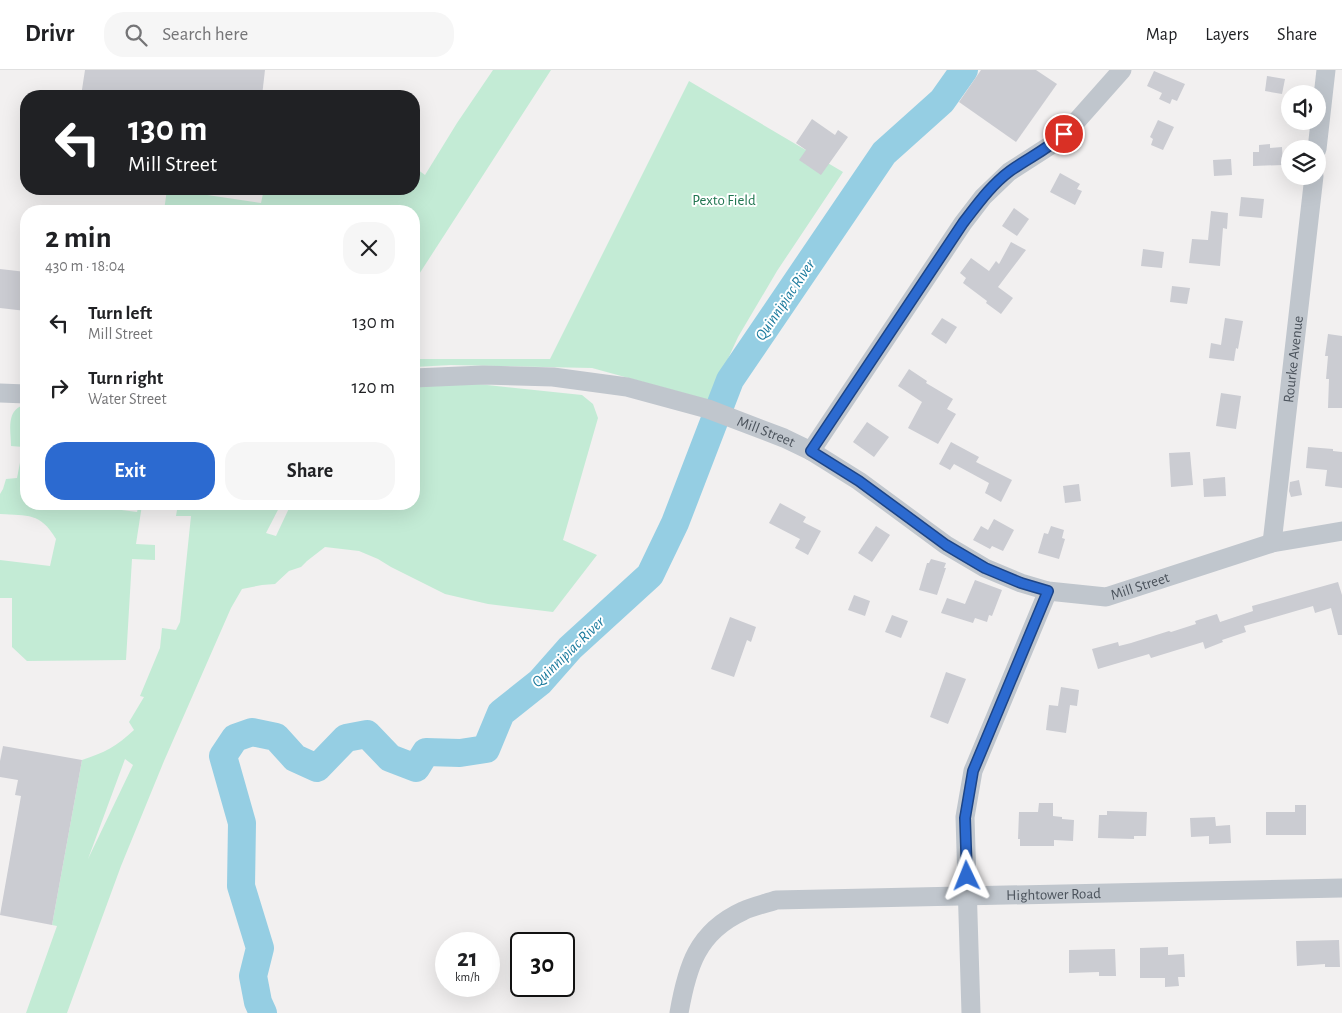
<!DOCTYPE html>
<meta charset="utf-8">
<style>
:root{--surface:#fff;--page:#f6f6f6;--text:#202124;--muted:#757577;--line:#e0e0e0;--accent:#2c6ad0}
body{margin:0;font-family:"Alegreya Sans",sans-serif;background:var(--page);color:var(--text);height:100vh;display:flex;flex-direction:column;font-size:19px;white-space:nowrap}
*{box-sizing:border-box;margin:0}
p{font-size:16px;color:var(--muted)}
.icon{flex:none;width:28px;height:28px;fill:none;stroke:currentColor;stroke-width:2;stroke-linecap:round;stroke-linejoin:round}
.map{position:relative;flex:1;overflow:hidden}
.drawer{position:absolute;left:20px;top:135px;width:400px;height:305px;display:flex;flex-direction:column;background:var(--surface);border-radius:20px;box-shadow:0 5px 20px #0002}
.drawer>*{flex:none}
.banner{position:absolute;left:20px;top:20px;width:400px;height:105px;border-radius:20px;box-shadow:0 5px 20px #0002;background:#202124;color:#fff;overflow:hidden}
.buttons{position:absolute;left:1281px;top:15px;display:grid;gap:10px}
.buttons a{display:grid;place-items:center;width:45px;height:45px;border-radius:50%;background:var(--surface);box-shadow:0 5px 20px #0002;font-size:25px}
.speed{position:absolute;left:435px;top:862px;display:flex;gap:10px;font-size:25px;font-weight:700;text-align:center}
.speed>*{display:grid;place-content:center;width:65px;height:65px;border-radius:50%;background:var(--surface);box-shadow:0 5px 20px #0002;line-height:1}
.speed small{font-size:12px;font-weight:400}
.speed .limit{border:2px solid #111;border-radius:8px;background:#fff;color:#111}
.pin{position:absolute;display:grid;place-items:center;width:42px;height:42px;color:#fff;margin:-21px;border:2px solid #fff;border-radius:50%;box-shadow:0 1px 5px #0007}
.me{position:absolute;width:55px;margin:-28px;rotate:358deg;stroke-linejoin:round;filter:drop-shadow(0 0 4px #0008)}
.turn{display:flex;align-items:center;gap:18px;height:105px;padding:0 25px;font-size:22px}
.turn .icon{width:65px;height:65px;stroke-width:2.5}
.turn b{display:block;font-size:35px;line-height:42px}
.round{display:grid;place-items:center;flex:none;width:52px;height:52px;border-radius:20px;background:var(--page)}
.headline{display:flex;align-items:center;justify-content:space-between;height:85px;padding:0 25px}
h1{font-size:30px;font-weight:700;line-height:38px}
.action{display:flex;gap:10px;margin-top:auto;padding:10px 25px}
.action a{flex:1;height:58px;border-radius:20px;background:var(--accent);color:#fff;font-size:20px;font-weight:700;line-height:58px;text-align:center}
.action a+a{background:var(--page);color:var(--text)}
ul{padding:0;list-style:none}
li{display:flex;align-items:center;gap:15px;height:65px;padding:0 25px}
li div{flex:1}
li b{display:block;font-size:19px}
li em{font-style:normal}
header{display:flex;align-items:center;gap:30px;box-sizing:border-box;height:70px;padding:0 25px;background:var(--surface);border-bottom:1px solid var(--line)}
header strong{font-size:24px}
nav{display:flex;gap:28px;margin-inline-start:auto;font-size:18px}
.search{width:350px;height:45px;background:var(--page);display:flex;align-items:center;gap:12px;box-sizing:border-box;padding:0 18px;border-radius:20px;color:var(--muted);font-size:19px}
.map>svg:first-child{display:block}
.green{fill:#c3ebd5;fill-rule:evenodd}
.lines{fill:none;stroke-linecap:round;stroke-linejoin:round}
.river{stroke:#95cee3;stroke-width:28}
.building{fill:#cbccd2}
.street{stroke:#c0c6cd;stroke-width:19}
.route-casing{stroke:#1d4587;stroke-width:12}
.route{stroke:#2c6ad0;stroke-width:9}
.labels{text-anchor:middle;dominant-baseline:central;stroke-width:4;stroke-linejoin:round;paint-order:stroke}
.park-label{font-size:15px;fill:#217651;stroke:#fff}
.street-label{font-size:15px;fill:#4a525b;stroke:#fff}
.water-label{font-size:16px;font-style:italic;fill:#1b7a9d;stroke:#fff}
</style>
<header>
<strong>Drivr</strong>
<div class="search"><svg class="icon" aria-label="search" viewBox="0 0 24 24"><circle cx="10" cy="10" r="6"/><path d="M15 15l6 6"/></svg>Search here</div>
<nav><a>Map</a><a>Layers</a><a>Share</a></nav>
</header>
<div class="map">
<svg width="1342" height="943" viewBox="0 0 1342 943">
<rect width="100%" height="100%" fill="#f2f0f0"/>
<g class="green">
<polygon points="493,0 551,0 414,212 414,141 164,141 167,119 261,133 264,119 414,119 414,97 425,105 457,53"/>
<polygon points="689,11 843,102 777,201 738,267 709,330 592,298 451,295 414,297 414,289 550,289"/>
<path d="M478 314 582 325 593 334 598 348 563 470 597 485 553 542 488 534 445 524 391 497 378 489 359 481 325 477 307 491 301 497 289 501 275 514 262 515 242 519 231 538 164 691 121 796 67 943H26L57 856 52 855 82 690C104 683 117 676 134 660L129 652 144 627 140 626 160 578 162 558 176 560 180 552 191 446H176L178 434H281L266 463 276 466 291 434H414V316ZM125 689 133 695 88 789Z"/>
<path d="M21 336H26V434H91V436L137 442 139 434H146L142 435 136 474 155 475V490L132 489 126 590 27 591 12 577V528H0V490L50 496 56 469C40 442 28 446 0 444V424L3 419 6 409 17 408 23 377 11 376C11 362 6 343 21 336Z"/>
</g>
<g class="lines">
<polyline class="river" points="263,943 258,932 253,906 260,878 241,816 242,753 223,686 235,668 252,662 276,667 295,688 317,698 346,668 367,664 390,688 416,698 426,682 460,683 486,679 501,643 540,612 570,578 650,505 675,453 730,310 884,83 942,31 964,0"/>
</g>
<g class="building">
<polygon points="85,0 265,0 262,26 81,26"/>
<polygon points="981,0 1036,0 1057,14 1016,72 959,32"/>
<polygon points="1154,1 1185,14 1177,31 1172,29 1170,34 1159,29 1162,23 1147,16"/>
<polygon points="1267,6 1285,9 1282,24 1265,21"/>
<polygon points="812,49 835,65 838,60 848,67 821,105 799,90 806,80 796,73"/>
<polygon points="1158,50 1174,57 1163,80 1151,75 1153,69 1150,67"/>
<polygon points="1270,74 1270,78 1282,77 1283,95 1253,96 1253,82 1259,82 1259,75"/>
<polygon points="1231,89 1232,105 1214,106 1213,90"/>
<polygon points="1060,103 1080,114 1077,119 1082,121 1075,135 1050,122"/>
<polygon points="1241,127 1264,129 1262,148 1239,146"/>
<polygon points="1014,138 1029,149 1017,166 1002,156"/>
<polygon points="1211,141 1228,143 1227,159 1223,158 1220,196 1189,193 1192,169 1208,170"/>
<polygon points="1011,172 1026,180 998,217 1013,228 1001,244 986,233 987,231 963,213 966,208 960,203 971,188 989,201 996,191 999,194"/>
<polygon points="1143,179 1164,182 1162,198 1141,196"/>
<polygon points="0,199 26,202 26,241 0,238"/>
<polygon points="1172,216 1190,218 1187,234 1170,232"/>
<polygon points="942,248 957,257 946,274 931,264"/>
<polygon points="1225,248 1243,251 1238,279 1236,278 1234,291 1209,288 1211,273 1221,275"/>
<polygon points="1328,264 1342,266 1342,338 1328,338 1329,309 1326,309 1328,286 1325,286"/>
<polygon points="909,299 927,311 926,313 953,329 947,339 956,344 938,374 908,358 922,332 898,316"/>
<polygon points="1221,323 1241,326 1236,359 1216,356"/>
<polygon points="867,352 889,367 874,387 853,372"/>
<polygon points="951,372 979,387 976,392 1012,410 1001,432 985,423 989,413 954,394 950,400 939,394"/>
<polygon points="1308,377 1333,379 1333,381 1342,382 1342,418 1325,416 1327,400 1306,398"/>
<polygon points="1190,382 1193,415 1171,417 1169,383"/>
<polygon points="1225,407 1226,426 1204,427 1203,409"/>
<polygon points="1299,410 1302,425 1291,427 1289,421 1290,412"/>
<polygon points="1079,414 1081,431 1065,433 1063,416"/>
<polygon points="780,433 806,447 803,452 821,461 808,485 795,478 800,469 769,453"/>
<polygon points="994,449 1014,460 1003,481 992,476 990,479 973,470 981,456 988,460"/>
<polygon points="876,456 890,465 872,492 858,483"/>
<polygon points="1051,456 1064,460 1062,468 1065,469 1059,489 1038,483 1044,463 1048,464"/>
<polygon points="931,489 946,493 944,498 946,498 937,525 919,520 927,493 929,493"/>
<polygon points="975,510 1002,520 992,546 989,545 987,552 975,548 973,553 941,543 947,528 965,534"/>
<polygon points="1338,512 1342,525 1342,565 1338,565 1331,538 1315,543 1313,536 1244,556 1246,562 1222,570 1223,572 1205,579 1203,572 1151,588 1149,584 1098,599 1092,579 1118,572 1119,576 1131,573 1169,561 1171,562 1196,554 1195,551 1217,544 1220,552 1253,541 1252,536"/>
<polygon points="854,525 870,531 865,546 848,540"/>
<polygon points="892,545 908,551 901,568 885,562"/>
<polygon points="730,547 756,557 751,572 747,570 734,607 711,599"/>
<polygon points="946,602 966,609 948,654 930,647"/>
<polygon points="1061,617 1079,620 1077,636 1070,635 1066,663 1046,660 1049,635 1058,636"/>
<polygon points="3,676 82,690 52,855 0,845 21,726 15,725 18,710 0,707 0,691"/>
<polygon points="1039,733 1053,733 1053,746 1062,747 1062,749 1074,750 1073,771 1054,770 1054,776 1020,776 1020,769 1018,769 1019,742 1038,742"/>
<polygon points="1295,735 1306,735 1306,765 1266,765 1266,742 1295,742"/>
<polygon points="1107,741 1147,742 1146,766 1134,766 1134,769 1098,768 1099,745 1107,745"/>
<polygon points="1215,747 1216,756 1230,755 1231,773 1209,774 1209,766 1191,767 1190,748"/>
<polygon points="1339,870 1340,897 1325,897 1325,894 1297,896 1296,871"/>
<polygon points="1168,877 1168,885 1184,884 1185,907 1178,907 1179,916 1165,917 1165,908 1140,908 1140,878"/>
<polygon points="1115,879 1116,906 1099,906 1099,902 1069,903 1069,880"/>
</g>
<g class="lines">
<g class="street">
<polyline points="1317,79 1326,0"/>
<path id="s1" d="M414 308 483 305 553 307 627 317 708 339 784 368 811 381 859 411 946 475 985 498 1021 513 1048 521 1106 527 1272 473 1342 461"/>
<polyline points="0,323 26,324"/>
<polyline points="811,381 963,153 983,127 1009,102 1054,73 1074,54 1122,0"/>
<path id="s2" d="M1272 473 1314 106"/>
<path id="s3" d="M679 943C687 897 697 862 743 841 753 836 765 834 776 830L1342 818"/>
<polyline points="971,943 965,747 973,701 1048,521"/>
</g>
</g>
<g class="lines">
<defs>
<path id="route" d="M967 806 965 748 973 701 1048 521 1021 513 985 498 946 475 859 411 811 381 963 153C977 135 991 115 1010 101 1028 88 1048 79 1064 64"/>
</defs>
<use href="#route" class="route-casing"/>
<use href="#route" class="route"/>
</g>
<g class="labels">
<g class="park-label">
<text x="724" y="130">Pexto Field</text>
</g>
<g class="street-label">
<text stroke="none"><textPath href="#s2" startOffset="185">Rourke Avenue</textPath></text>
<text stroke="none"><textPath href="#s1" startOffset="360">Mill Street</textPath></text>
<text stroke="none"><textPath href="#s1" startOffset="780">Mill Street</textPath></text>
<text stroke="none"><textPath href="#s3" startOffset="439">Hightower Road</textPath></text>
</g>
<g class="water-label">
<text transform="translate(785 230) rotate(-56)">Quinnipiac River</text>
<text transform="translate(568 582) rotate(-44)">Quinnipiac River</text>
</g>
</g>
</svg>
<div class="buttons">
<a><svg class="icon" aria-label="sound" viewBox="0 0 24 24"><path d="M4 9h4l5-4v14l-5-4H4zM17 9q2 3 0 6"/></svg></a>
<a><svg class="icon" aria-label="layers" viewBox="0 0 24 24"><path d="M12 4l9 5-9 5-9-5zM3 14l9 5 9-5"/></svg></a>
</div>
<div class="speed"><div>21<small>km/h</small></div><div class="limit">30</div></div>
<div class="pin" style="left:1064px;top:64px;background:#d93025"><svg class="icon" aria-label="arrive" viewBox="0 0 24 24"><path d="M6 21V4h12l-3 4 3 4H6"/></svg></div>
<svg class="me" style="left:967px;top:806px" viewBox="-20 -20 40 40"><path d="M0-17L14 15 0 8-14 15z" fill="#2c6ad0" stroke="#fff" stroke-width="4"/></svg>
<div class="banner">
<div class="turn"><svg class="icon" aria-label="left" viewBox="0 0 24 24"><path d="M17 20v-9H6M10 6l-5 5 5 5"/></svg><div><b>130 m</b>Mill Street</div></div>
</div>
<section class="drawer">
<div class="headline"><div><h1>2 min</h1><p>430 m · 18:04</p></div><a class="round"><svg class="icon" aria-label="close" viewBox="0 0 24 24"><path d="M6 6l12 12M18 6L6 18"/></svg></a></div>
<ul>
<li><svg class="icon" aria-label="left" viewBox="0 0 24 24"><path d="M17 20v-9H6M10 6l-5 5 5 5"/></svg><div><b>Turn left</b><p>Mill Street</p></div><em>130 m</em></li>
<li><svg class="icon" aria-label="right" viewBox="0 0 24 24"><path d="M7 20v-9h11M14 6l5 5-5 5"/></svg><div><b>Turn right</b><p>Water Street</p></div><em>120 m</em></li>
</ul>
<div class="action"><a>Exit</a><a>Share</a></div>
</section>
</div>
